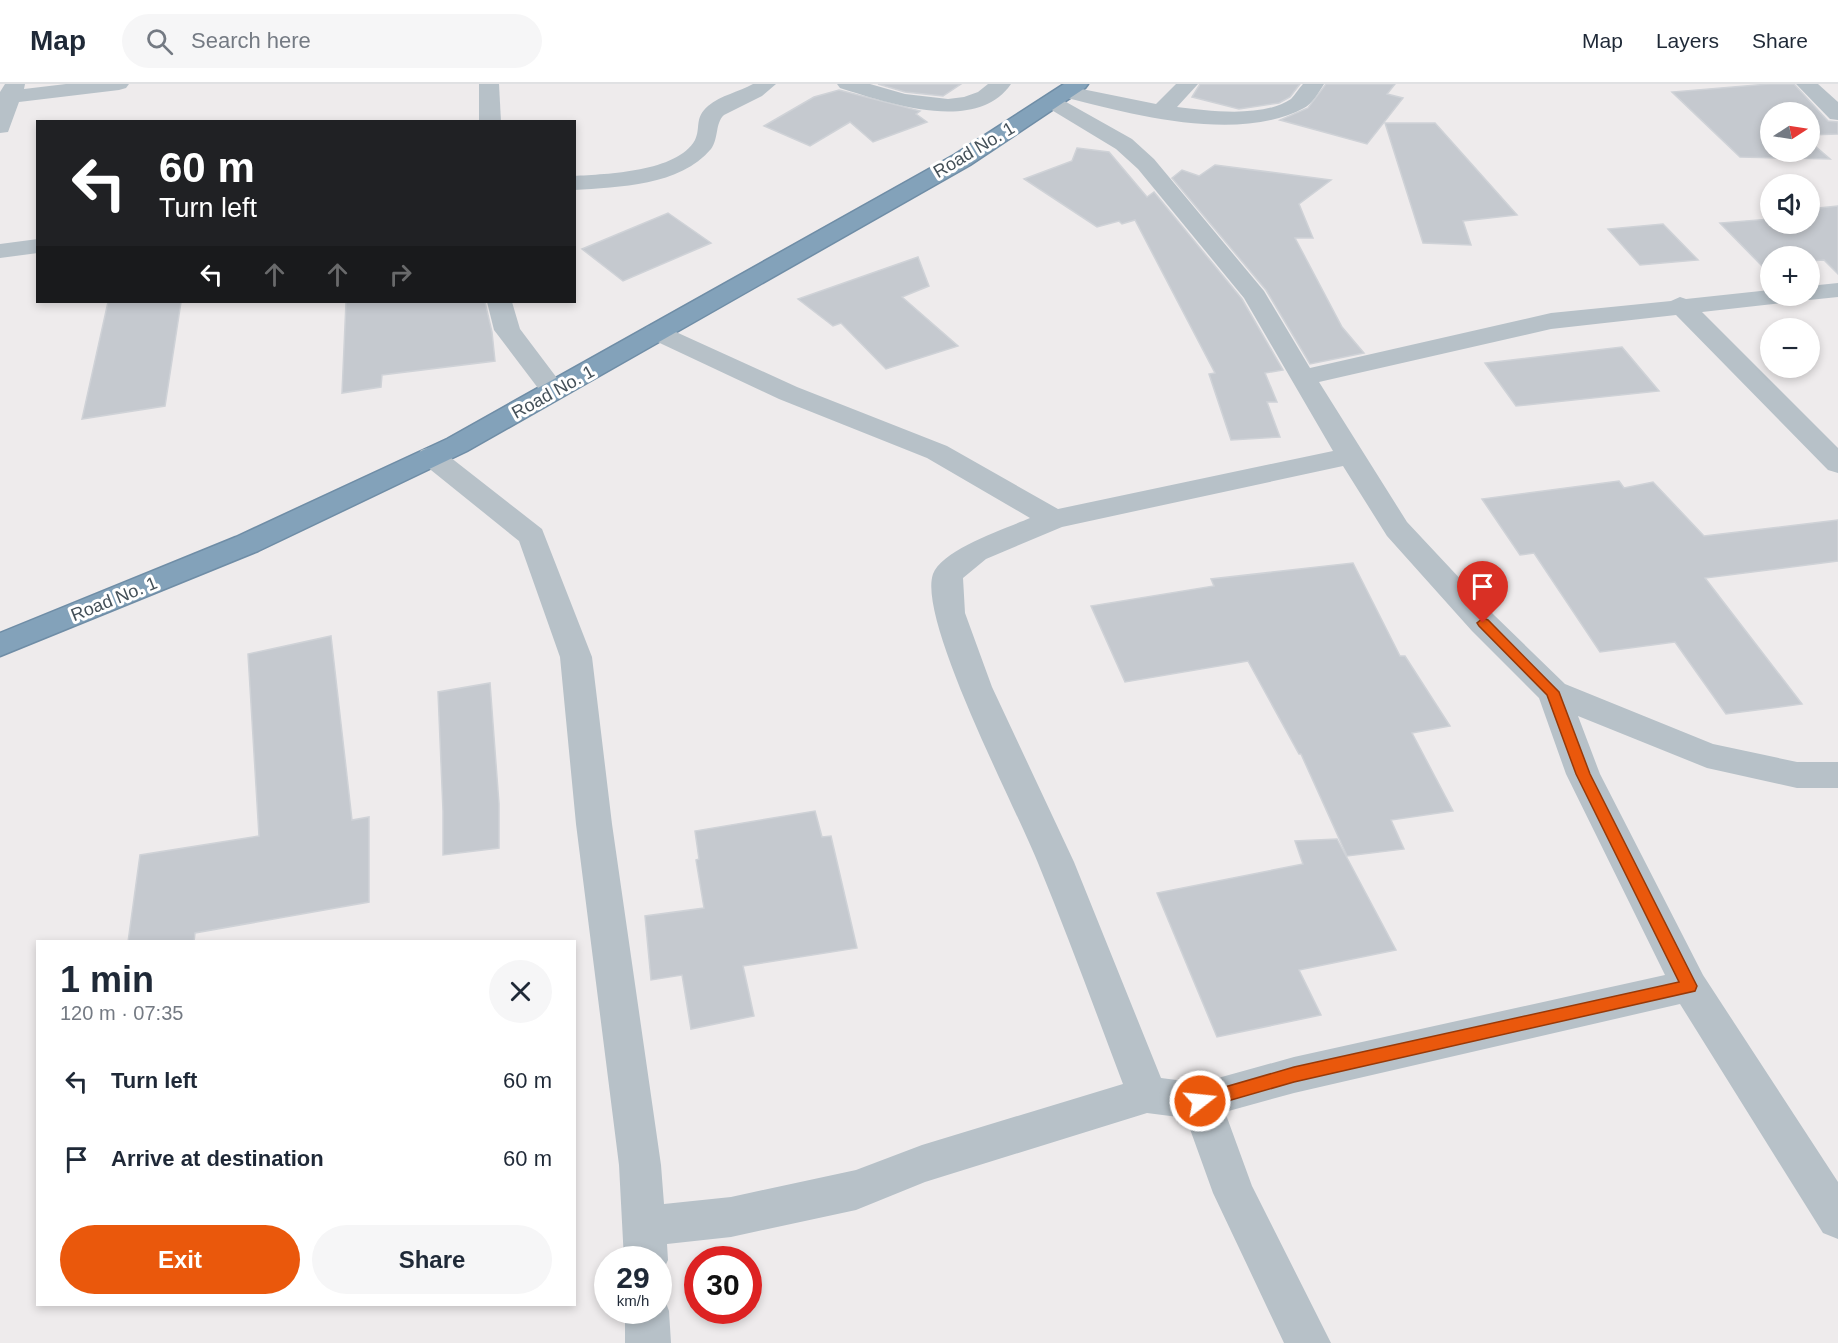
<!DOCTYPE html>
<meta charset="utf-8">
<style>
:root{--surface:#fff;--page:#f6f6f7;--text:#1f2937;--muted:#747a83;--line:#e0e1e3;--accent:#ea580c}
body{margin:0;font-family:Arial,sans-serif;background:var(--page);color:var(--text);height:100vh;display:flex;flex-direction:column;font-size:22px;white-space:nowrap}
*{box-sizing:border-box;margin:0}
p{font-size:20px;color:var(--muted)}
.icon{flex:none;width:33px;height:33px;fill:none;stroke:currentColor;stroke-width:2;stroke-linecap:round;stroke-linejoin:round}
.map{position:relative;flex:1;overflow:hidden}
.sheet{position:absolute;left:36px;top:856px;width:540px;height:366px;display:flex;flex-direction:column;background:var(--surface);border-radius:0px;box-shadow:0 3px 9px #0003}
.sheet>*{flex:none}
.banner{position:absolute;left:36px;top:36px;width:540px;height:183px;border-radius:0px;box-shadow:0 3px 9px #0003;background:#202124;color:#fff;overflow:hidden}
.needle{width:39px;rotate:78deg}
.buttons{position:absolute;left:1760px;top:18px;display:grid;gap:12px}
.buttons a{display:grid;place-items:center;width:60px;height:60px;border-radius:50%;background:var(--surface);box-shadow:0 3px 9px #0003;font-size:30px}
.speed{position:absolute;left:594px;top:1162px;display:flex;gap:12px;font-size:30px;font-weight:700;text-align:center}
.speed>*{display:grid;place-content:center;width:78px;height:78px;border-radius:50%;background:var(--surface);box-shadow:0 3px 9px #0003;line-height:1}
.speed small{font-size:15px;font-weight:400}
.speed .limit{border:9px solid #d22;background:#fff;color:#111}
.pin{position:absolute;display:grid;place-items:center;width:51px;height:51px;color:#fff;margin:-62px -26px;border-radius:50% 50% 50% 0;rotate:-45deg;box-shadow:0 0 6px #0007}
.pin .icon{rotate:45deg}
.me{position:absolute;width:66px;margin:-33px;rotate:74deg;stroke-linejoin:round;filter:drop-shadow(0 0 4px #0008)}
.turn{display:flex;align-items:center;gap:21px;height:126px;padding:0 24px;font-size:27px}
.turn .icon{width:78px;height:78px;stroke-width:2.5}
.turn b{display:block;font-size:42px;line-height:51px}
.lanes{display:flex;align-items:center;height:57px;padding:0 24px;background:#0003;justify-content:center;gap:30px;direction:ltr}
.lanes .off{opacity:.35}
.round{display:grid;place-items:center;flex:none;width:63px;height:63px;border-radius:32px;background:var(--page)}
.summary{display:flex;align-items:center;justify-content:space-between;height:102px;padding:0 24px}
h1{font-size:36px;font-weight:600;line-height:45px}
.button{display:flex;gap:12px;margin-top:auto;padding:12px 24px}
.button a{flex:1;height:69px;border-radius:36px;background:var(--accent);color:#fff;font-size:24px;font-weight:600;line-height:69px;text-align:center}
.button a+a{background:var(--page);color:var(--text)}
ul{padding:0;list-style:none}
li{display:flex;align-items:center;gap:18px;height:78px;padding:0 24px}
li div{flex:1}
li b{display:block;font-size:22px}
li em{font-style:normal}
header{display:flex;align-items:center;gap:36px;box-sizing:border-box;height:84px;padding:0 30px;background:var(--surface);border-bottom:2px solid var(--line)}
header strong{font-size:28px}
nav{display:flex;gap:33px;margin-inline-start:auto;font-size:21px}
.search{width:420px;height:54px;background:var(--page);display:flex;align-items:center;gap:15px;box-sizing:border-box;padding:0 21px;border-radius:33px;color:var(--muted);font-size:22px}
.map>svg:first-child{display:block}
.building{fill:#c5c9cf;stroke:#cfd2d7;stroke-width:1.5}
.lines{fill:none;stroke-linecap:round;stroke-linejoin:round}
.highway-casing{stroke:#6f8da6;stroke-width:3}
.minor{fill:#b7c1c8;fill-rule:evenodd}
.highway{fill:#83a2ba;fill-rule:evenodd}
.route{fill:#ea580c;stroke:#983908;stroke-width:1.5}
.labels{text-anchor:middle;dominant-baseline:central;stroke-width:6;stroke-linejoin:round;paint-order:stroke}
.street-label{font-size:18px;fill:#445058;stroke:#fff}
</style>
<header>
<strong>Map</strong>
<div class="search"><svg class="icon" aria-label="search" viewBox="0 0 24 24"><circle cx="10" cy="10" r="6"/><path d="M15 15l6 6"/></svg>Search here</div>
<nav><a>Map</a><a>Layers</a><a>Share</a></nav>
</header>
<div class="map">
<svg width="1838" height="1259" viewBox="0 0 1838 1259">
<rect width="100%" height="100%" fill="#eeebec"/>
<g class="building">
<polygon points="878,0 961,0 943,12 905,8"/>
<polygon points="1200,0 1300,0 1290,13 1279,19 1239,25 1192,13"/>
<polygon points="1326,0 1395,0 1387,10 1403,14 1367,60 1280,36 1308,24"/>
<polygon points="1769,0 1794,0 1828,37 1838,38 1838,50 1809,51 1809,28 1770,28 1770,68 1809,68 1809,57 1830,75 1740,73 1672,8"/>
<polygon points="839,6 920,27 916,30 927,38 873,58 850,38 810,62 764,42 814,13"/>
<polygon points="1385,39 1435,39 1517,131 1463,137 1471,161 1423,159"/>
<polygon points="1077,64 1109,68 1147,113 1154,108 1242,215 1283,286 1265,289 1277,318 1267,318 1280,353 1231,356 1209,290 1215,289 1135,136 1122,140 1119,137 1097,143 1024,95 1072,77"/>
<polygon points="1215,81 1331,96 1299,120 1313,154 1295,154 1342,243 1364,269 1310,280 1266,206 1172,94 1182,86 1199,92"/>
<polygon points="1838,122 1838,190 1824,176 1809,177 1809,172 1770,172 1770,181 1762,182 1720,139 1770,135 1770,140 1809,140 1809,125"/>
<polygon points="668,129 711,159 623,197 582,165"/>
<polygon points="1663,140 1698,176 1640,181 1608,145"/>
<polygon points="918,173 929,202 902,213 958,262 886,285 841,239 833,242 798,215"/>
<polygon points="108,218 181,218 165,322 82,335"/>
<polygon points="346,218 485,218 492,248 495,277 382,291 381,303 342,309"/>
<polygon points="1622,263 1659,307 1516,322 1485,279"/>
<polygon points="1619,397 1624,404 1653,398 1704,452 1838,436 1838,477 1705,494 1802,620 1726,630 1675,558 1600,568 1534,469 1520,471 1482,415"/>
<polygon points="1353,479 1400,572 1405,572 1450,642 1412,649 1453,727 1391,736 1404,765 1347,772 1301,670 1299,670 1248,577 1125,598 1091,522 1214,502 1211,495"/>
<polygon points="331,552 352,736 369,733 369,818 195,849 194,858 128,858 140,771 259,752 248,570"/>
<polygon points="490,599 499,720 499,764 443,771 443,727 438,608"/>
<polygon points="815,727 822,753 831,752 857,864 743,882 754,932 691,945 682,891 651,896 645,832 704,824 696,776 699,775 695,747"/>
<polygon points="1337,755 1396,866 1299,886 1321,931 1217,953 1157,809 1303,780 1295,757"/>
</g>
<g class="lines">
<defs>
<polygon id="highway" points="1064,0 1088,0 1085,4 970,81 467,367 258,467 0,572 0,549 236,453 447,355 954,71"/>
</defs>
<use href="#highway" class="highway-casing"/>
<g class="minor">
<polygon points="5,0 25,0 24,5 66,0 129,0 126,4 119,6 19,18 8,48 0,49 0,8"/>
<polygon points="479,0 499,0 501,38 479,38"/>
<path d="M753 0H776L762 12 724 31C715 39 719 54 711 65 680 102 619 103 574 106V92C607 90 677 88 695 56 701 44 694 34 708 22 721 11 739 8 753 0Z"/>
<path d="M837 0H870L905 10 948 15 964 13 978 8 988 0H1011C976 51 886 18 840 4Z"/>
<path d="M1176 0H1198L1177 23C1209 27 1263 34 1291 15 1295 11 1299 4 1303 0H1324C1319 8 1312 20 1304 24 1239 59 1134 31 1067 14L1060 12 1057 8 1060 4 1067 2 1156 20Z"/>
<polygon points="1796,0 1818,0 1838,18 1838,36 1830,35"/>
<path d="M1052 12 1059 14 1132 55 1154 75 1264 207 1310 284 1551 229 1671 217 1680 213 1686 215 1770 206V212H1795L1792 217 1783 219 1702 228 1838 364V389L1828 386 1676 231 1551 245 1319 298 1407 438 1494 531 1565 600 1713 660 1797 678H1838V704H1797L1707 684 1578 632 1600 690 1703 891 1838 1098V1155L1823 1149 1680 920 1294 1009 1225 1028 1252 1102 1331 1259H1284L1213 1109 1186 1034 1147 1029 925 1098 856 1126 731 1153 667 1160 668 1176 661 1191 658 1192V1176H624L619 1081 576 740 560 573 519 457 421 378 417 372 421 366 431 363 441 366 542 445 592 573 612 740 661 1081 664 1120 731 1113 856 1086 922 1061 1123 1000C1095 926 1068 852 1038 779 1017 726 917 536 933 490 942 465 1007 444 1030 434L927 374 779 315 647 253 643 248 647 243 656 240 665 243 797 303 947 362 1058 425 1333 367 1244 214 1138 85 1116 65 1045 22 1041 18 1045 14ZM1343 382 1387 452 1472 547 1539 614 1566 690 1665 891 1294 973 1200 999 1161 994 1074 778 992 603 965 529 963 494 986 475 1062 443Z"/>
<polygon points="38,155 38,169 0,174 0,160"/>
<polygon points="1838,199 1838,213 1809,216 1798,212 1809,212 1809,202"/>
<polygon points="487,218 512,218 520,245 566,306 562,312 553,314 544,312 494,246"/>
<polygon points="658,1210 663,1211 669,1227 671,1259 625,1259 625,1227 658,1227"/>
</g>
<use href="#highway" class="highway"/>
</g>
<polygon class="route" points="1483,534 1488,536 1559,608 1590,690 1697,902 1695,907 1294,998 1200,1025 1194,1023 1191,1017 1194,1012 1294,983 1679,898 1576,690 1547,611 1479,542 1477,539"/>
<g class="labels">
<g class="street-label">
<text transform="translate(974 66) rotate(-31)">Road No. 1</text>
<text transform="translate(553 308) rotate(-29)">Road No. 1</text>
<text transform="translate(114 515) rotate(-22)">Road No. 1</text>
</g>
</g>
</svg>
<div class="buttons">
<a><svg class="needle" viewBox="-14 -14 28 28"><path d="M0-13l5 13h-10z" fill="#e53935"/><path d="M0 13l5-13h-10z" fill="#747a83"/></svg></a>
<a><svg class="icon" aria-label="sound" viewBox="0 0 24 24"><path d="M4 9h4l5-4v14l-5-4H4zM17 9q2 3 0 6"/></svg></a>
<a>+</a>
<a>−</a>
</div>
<div class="speed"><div>29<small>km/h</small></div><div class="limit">30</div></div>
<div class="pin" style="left:1483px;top:539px;background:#d93025"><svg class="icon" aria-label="arrive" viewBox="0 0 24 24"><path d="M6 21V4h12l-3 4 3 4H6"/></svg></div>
<svg class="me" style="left:1200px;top:1017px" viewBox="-20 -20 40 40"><circle r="17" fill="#ea580c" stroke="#fff" stroke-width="3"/><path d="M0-11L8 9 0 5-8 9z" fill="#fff"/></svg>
<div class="banner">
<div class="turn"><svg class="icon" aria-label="left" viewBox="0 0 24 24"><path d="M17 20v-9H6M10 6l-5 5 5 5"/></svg><div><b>60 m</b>Turn left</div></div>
<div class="lanes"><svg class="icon" aria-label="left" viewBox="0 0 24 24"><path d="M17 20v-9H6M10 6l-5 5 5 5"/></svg><svg class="icon off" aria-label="ahead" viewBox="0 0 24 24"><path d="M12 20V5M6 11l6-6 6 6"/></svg><svg class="icon off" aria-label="ahead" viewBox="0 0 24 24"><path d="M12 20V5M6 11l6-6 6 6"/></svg><svg class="icon off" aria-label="right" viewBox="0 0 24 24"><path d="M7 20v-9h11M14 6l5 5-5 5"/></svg></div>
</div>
<section class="sheet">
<div class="summary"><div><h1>1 min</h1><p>120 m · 07:35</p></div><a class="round"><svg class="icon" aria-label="close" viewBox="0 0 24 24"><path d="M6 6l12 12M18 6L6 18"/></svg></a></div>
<ul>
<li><svg class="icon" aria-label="left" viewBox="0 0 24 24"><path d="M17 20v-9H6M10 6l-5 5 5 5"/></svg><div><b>Turn left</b></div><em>60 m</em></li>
<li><svg class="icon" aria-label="arrive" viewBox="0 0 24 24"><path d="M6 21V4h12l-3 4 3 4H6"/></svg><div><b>Arrive at destination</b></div><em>60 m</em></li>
</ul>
<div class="button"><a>Exit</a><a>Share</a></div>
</section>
</div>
